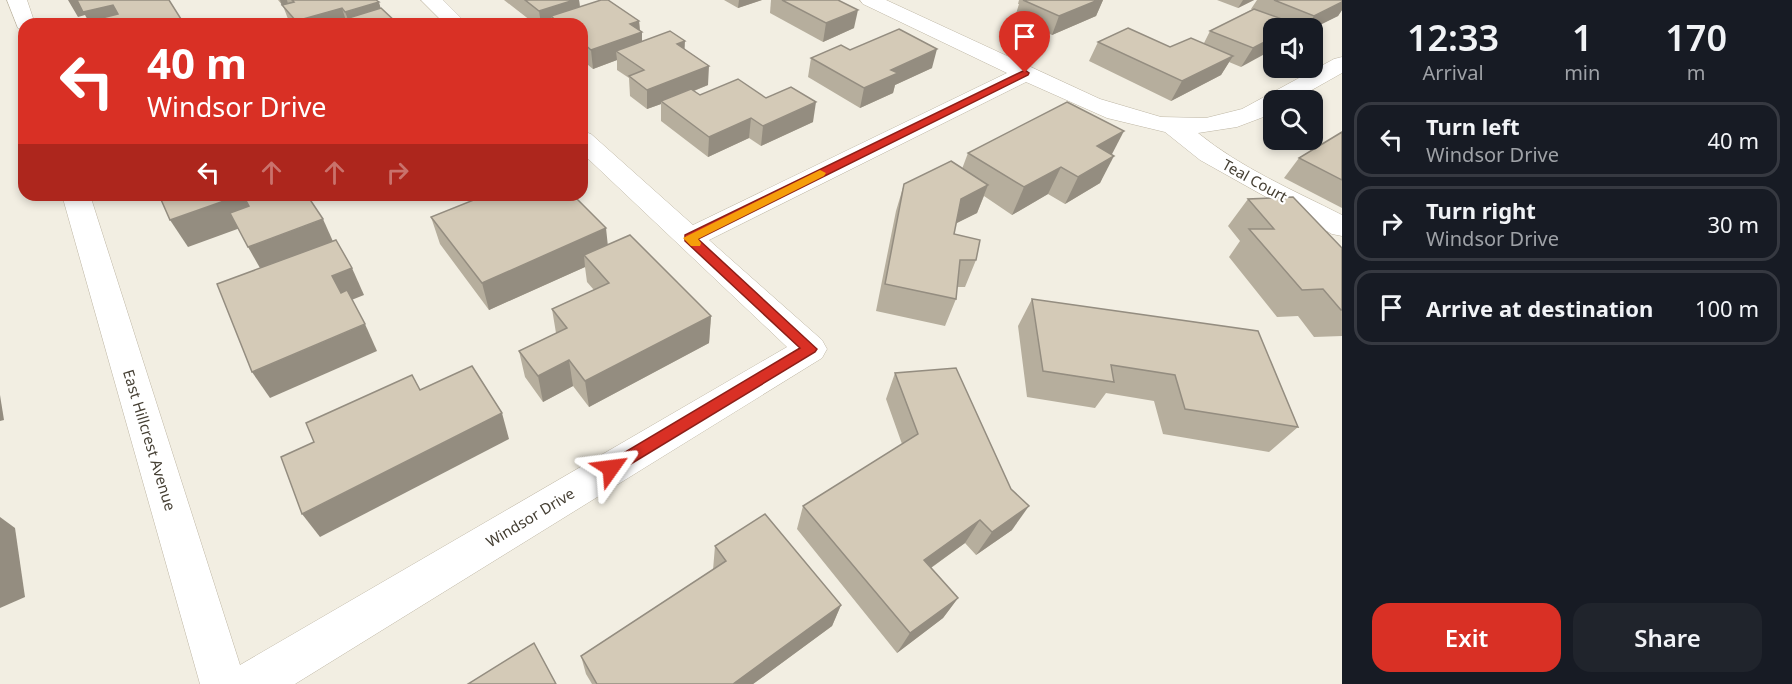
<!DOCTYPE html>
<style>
:root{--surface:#171b24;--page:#20242c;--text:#f1f3f6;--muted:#9ea1a6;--line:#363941;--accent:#d93025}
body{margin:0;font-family:"Noto Sans",sans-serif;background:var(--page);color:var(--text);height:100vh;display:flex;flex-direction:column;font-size:22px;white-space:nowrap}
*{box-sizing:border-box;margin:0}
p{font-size:20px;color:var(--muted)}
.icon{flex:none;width:33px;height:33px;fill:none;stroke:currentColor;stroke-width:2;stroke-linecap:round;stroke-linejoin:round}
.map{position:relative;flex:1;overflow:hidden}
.details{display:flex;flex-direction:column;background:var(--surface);width:450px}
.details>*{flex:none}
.banner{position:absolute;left:18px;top:18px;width:570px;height:183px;border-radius:18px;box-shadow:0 3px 9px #0003;background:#d93025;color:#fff;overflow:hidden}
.buttons{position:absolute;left:1263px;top:18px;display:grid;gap:12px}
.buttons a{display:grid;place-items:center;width:60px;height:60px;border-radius:12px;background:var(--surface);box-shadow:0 3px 9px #0003;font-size:30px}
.pin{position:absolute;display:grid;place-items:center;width:51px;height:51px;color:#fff;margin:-62px -26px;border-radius:50% 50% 50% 0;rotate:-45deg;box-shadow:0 0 6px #0007}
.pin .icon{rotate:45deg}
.me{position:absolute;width:66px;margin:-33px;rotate:59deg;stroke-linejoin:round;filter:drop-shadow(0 0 4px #0008)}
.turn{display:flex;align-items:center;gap:21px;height:126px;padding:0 30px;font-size:27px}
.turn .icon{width:78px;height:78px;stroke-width:2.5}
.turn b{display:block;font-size:42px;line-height:51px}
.lanes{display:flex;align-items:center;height:57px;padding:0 30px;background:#0003;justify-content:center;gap:30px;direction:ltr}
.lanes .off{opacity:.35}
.eta{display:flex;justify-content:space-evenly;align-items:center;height:102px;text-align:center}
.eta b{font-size:36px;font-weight:600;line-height:42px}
.button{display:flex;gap:12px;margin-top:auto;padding:12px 30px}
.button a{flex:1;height:69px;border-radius:18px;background:var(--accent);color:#fff;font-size:24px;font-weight:600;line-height:69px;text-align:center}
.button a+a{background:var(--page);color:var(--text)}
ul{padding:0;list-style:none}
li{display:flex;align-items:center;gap:18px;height:75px;margin:0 12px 9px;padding:0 18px;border:3px solid var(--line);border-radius:18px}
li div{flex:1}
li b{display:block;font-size:22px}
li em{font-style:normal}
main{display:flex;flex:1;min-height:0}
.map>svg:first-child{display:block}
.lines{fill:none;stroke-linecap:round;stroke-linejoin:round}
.minor-casing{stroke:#beb6a4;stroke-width:1}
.minor{fill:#fff;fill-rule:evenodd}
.wall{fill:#b6ae9d}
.shaded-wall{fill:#948d80}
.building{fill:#d4cab7;stroke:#948d80;stroke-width:1.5}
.route{fill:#d93025;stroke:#8d1f18;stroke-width:1.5}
.slow{fill:#f59e0b}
.labels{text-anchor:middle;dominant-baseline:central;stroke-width:4.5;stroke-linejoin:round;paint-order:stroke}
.street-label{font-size:15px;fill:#443e32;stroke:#fff}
</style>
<main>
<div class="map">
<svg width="1342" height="684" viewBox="0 0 1342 684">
<rect width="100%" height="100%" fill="#f2eee2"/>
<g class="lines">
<defs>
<g id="minor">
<polygon points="7,0 27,0 35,24 24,24 24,30 18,28"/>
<polygon points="421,0 443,0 467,24 445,24"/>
<path d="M860 0H886L1100 99 1161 117 1206 118 1242 109 1334 59 1342 57V73L1294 100H1274V113L1237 127 1198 133C1241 168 1293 190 1342 215V236L1332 234 1200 160 1165 132 1107 118 1026 82 709 240 822 340 827 349 822 358 295 684H200L62 195H90L240 665 787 347 582 153V131L591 134 693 225 1007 73 863 4Z"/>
</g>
</defs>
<use href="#minor" class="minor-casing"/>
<use href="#minor" class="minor"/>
</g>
<g class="wall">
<polygon points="278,0 376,0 380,9 398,24 290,24 283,6"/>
<polygon points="504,0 579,0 580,7 639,21 640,31 642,41 684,49 708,85 694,91 700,95 766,98 813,122 761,146 749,138 708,157 661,121 661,104 647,109 630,96 629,78 617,70 617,60 593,69 582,60 582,24 535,24"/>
<polygon points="724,0 762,0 738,8"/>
<polygon points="771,0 838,0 854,28 823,42 770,13"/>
<polygon points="1019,0 1103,0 1096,16 1052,35 1015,17 1019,4 1018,4"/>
<polygon points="1217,0 1254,0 1238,8"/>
<polygon points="1257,0 1342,0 1342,10 1338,16 1312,28 1274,28 1241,67 1229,62 1221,75 1171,101 1089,61 1098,42 1170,47 1204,43 1210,31 1253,9 1251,9"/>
<polygon points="850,50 932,68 895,85 893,93 860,108 808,77 811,58"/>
<polygon points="1342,132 1342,208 1284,178 1299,158"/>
<polygon points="968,153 1112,155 1100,183 1065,204 1048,194 1012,215 984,196 977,213 956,223 954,234 976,260 965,287 957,287 956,299 945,326 876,311 896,211 904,184 962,169"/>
<polygon points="1248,199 1342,248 1342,336 1314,337 1298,316 1277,317 1229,257 1240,241 1228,226"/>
<polygon points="431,217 608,244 711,316 709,343 589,407 573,386 543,402 525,377 519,351 556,333 552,309 594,290 587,282 585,267 489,310 440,244"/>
<polygon points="1032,299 1298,427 1269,452 1163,434 1154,401 1106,393 1095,408 1027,397 1018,326"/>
<polygon points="895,373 1012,530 976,555 965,543 931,568 958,598 943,618 897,653 797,529 803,506 902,444 886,399"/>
<polygon points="715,546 841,605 832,626 753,684 592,684 586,674 581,656 713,570"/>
</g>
<g class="shaded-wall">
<polygon points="68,0 121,0 124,24 90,24 85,15 78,17"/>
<polygon points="280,0 287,0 288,4 282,6"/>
<polygon points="574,0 579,0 581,17 551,16 552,24 541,24 539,11"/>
<polygon points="739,0 762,0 738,8"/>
<polygon points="1098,0 1103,0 1096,16 1052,35 1059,16"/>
<polygon points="1243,0 1254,0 1238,8"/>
<polygon points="379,2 384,21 350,24 345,12"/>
<polygon points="1342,2 1342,10 1338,16 1312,29 1306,28 1314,16"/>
<polygon points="342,8 347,24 342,20 344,24 297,24 296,21"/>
<polygon points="858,10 854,28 823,42 826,23"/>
<polygon points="181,19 184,24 161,24"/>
<polygon points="639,21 640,33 642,32 642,51 616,51 617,60 593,69 591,50 630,24"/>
<polygon points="1274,37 1274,49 1241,67 1253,48"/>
<polygon points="685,41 684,60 677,44"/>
<polygon points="937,49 932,68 895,85 893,93 860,108 864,88 891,70"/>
<polygon points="1233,56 1221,75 1171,101 1182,81"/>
<polygon points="709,66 708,85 663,103 661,101 661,104 647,109 647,90"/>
<polygon points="816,102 813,122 761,146 763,126"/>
<polygon points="751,118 749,138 708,157 709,137"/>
<polygon points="1124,131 1110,158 1097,146"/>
<polygon points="1114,156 1100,183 1065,204 1078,177"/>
<polygon points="1061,167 1048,194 1012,215 1024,187"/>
<polygon points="988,185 977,213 951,226 961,199"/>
<polygon points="241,195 243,195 257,222 188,247 170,220"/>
<polygon points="303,195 325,195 307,202"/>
<polygon points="323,219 335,246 264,275 248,247"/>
<polygon points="606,228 609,256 584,255 585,267 489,310 482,283"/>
<polygon points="352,268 364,295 344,303 332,276"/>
<polygon points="711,316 709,343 589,407 585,381"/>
<polygon points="365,324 377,351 270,398 252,372"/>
<polygon points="569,360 573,386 543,402 538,376"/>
<polygon points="0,395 4,420 0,421"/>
<polygon points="502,413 509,439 320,537 302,514"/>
<polygon points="1029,506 1012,530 976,555 992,532"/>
<polygon points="0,517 15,528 25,597 0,608"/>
<polygon points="980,520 965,543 911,582 924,560"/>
<polygon points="958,598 943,618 897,653 910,633"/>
<polygon points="841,605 832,626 753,684 733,684"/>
</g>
<g class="building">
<polygon points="77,0 169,0 181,19 161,24 82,24 82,23 118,14 113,5 83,12"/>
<polygon points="292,0 376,0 379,2 345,12 342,8 296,21 282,5 294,2"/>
<polygon points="525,0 574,0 539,11"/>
<polygon points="601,0 608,0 639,21 630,24 642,32 591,50 582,42 582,24 560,24 551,16"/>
<polygon points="782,0 838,0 858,10 826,23"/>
<polygon points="1023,0 1098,0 1059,16"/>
<polygon points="1274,0 1342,0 1342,2 1314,16"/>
<polygon points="381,8 398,24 347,24 342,20"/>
<polygon points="1254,9 1296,24 1288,28 1274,28 1274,37 1253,48 1210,31"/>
<polygon points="1128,28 1170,47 1191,38 1233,56 1182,81 1098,42"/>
<polygon points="899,29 937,49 891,70 898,73 864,88 811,58 841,45 850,50"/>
<polygon points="670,31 685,41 677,44 709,66 647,90 629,76 644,70 616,51"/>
<polygon points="738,79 766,98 791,87 816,102 763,126 751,118 709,137 661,101 691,89 700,95"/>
<polygon points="1067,102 1124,131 1097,146 1114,156 1078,177 1061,167 1024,187 968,153"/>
<polygon points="1342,132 1342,180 1299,158"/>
<polygon points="951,161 988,185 961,199 954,234 980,240 976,260 960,260 956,299 885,284 904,184"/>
<polygon points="159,195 241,195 170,220"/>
<polygon points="243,195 307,195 323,219 248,247 230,213 249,206"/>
<polygon points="486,195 573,195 606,228 482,283 431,217"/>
<polygon points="1293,197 1342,248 1342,310 1341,310 1323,289 1302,290 1249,229 1274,229 1248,199"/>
<polygon points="630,235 711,316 585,381 569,360 538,376 519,351 567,328 552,309 609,283 584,255"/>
<polygon points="336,240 352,268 332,276 341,293 347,290 365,324 252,372 217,284"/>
<polygon points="1032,299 1258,331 1298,427 1185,409 1175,375 1111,365 1114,382 1043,371"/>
<polygon points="472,366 502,413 302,514 281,457 314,442 306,423 412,375 420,390"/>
<polygon points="956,368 1011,489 1029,506 992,532 980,520 924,560 958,598 910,633 803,506 918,434 895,373"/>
<polygon points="765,514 841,605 733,684 597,684 581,656 726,561 715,546"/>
<polygon points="534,643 556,684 468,684"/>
</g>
<polygon class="route" points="1025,70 1029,73 1028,75 698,239 817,349 815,352 616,473 611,475 605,473 603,468 605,464 800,348 685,241 685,235"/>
<polygon class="slow" points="820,170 826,173 824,176 698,239 701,243 700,246 691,246 683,238"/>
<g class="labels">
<g class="street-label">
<text transform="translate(1255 180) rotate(29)">Teal Court</text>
<text transform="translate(150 440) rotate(73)">East Hillcrest Avenue</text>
<text transform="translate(530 517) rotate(-31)">Windsor Drive</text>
</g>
</g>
</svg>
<div class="buttons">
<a><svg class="icon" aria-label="sound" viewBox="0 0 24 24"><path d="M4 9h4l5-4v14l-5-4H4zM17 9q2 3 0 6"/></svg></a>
<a><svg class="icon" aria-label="search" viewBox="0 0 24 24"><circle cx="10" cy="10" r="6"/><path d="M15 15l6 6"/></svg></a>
</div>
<div class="pin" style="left:1025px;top:73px;background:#d93025"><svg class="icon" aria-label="arrive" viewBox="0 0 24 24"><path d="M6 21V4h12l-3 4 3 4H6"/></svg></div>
<svg class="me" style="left:611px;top:468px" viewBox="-20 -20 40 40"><path d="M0-17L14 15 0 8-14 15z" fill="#d93025" stroke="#fff" stroke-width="4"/></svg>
<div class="banner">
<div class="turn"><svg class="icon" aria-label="left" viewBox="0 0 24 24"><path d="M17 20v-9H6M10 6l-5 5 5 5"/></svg><div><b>40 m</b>Windsor Drive</div></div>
<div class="lanes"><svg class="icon" aria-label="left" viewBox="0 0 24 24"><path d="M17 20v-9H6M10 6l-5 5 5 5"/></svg><svg class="icon off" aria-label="ahead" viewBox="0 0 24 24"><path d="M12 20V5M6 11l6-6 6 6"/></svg><svg class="icon off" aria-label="ahead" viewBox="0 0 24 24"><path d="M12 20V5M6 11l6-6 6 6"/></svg><svg class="icon off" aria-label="right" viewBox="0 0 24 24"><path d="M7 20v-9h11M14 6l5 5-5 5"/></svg></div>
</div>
</div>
<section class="details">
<div class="eta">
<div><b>12:33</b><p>Arrival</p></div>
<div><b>1</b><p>min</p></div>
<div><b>170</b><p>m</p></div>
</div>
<ul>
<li><svg class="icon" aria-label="left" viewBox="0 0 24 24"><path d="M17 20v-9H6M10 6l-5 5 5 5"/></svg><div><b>Turn left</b><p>Windsor Drive</p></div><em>40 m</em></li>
<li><svg class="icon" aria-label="right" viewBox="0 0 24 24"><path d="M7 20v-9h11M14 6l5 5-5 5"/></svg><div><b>Turn right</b><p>Windsor Drive</p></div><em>30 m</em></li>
<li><svg class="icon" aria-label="arrive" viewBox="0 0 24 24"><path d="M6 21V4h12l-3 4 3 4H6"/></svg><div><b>Arrive at destination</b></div><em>100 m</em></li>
</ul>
<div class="button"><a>Exit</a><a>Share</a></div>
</section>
</main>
